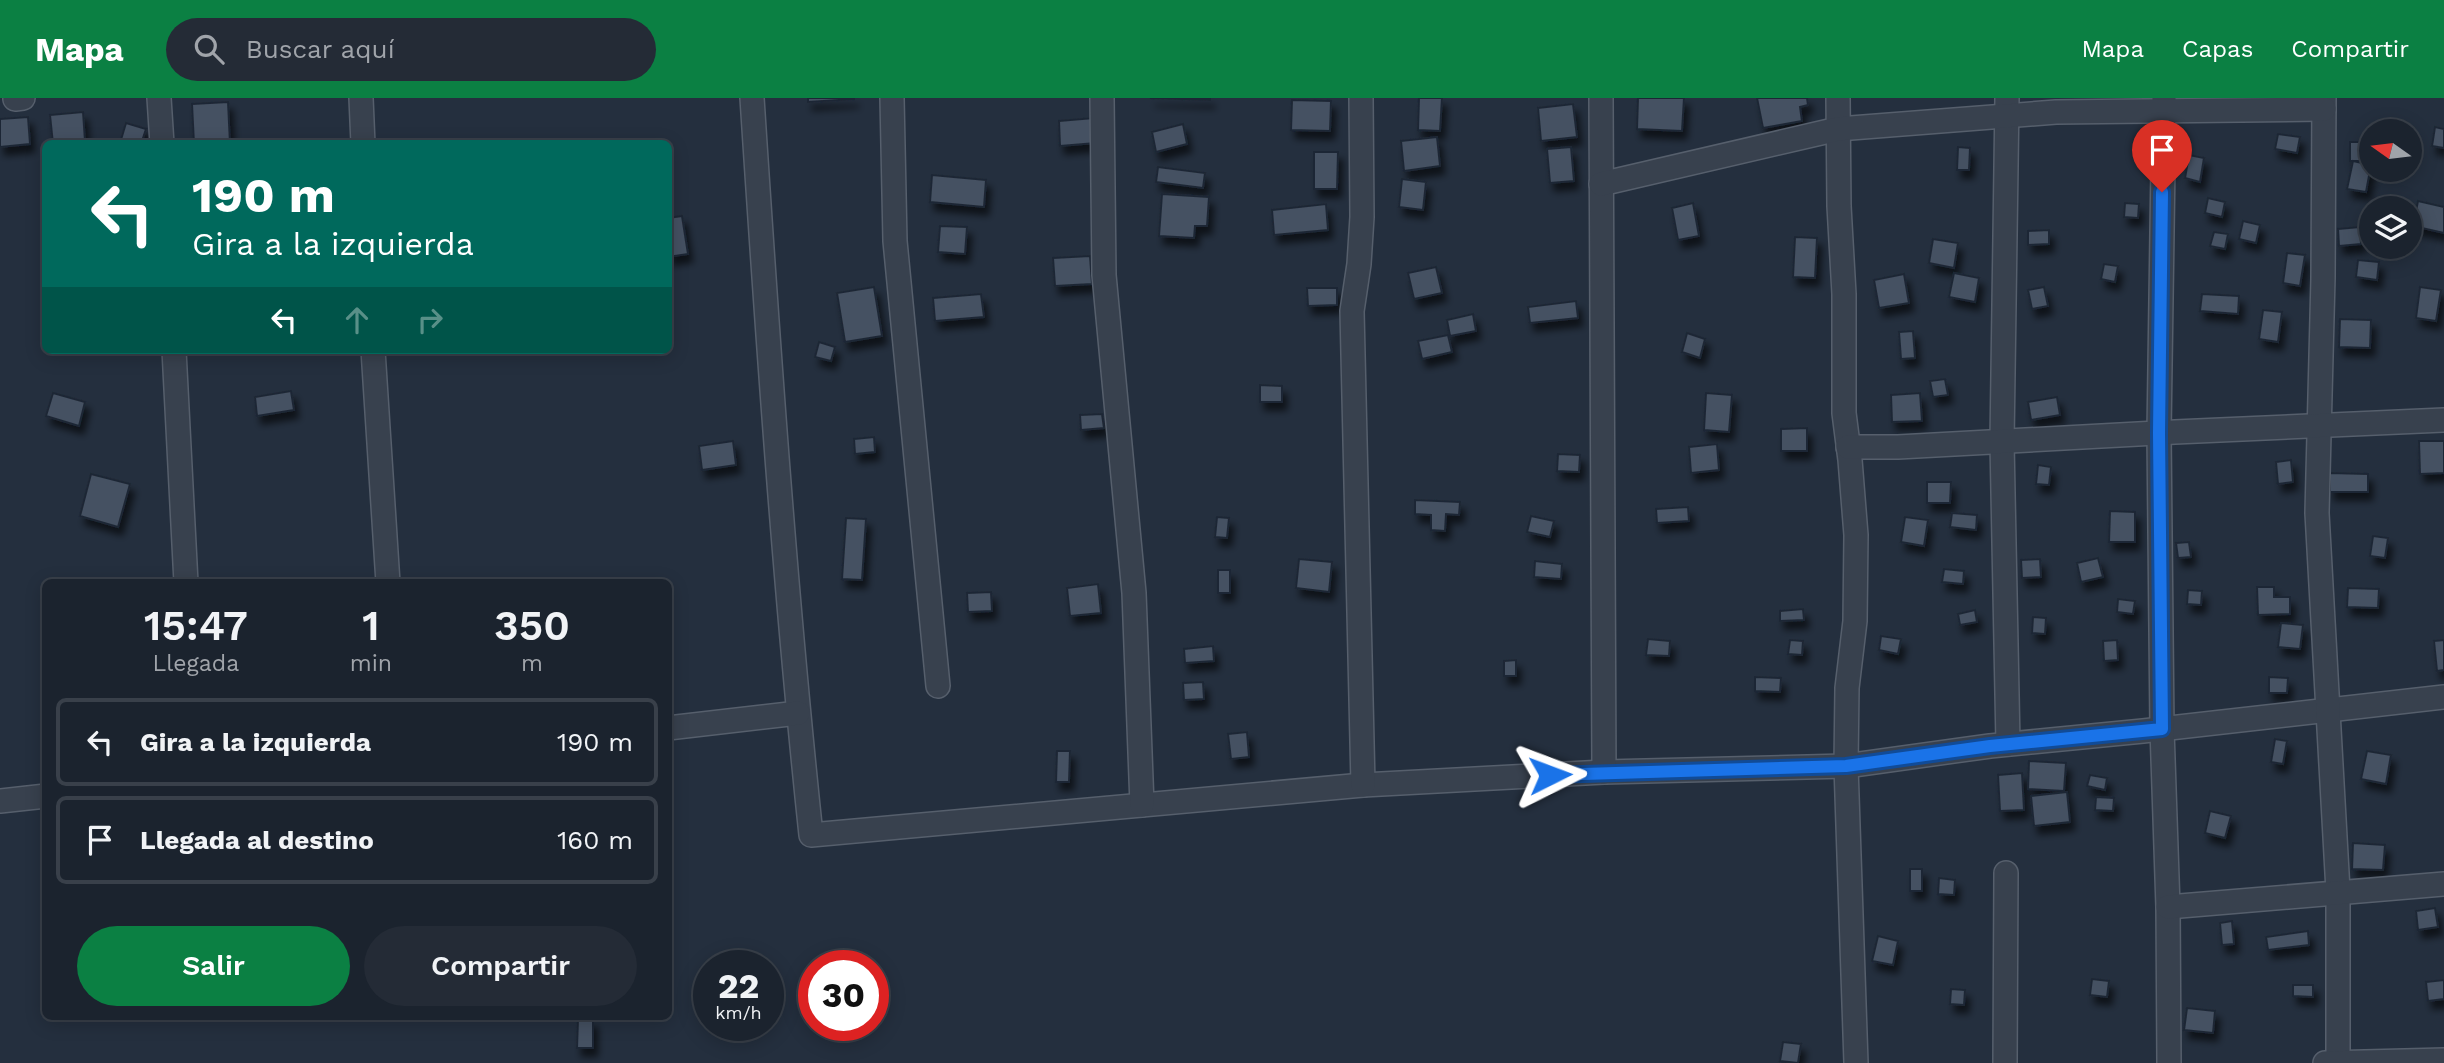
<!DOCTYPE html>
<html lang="es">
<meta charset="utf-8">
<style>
:root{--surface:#1b232e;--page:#242b36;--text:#f1f3f6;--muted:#a0a4aa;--line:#39404a;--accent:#0b8043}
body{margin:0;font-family:"Work Sans",sans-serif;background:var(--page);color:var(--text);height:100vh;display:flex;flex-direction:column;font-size:26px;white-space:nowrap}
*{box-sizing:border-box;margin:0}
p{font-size:23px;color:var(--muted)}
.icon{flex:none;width:38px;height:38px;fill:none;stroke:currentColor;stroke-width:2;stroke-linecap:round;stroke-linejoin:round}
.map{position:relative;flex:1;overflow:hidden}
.details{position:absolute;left:42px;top:481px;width:630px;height:441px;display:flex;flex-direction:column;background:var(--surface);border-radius:10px;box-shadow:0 4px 18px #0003,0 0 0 2px var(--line)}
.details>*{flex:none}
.top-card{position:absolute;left:42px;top:42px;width:630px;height:214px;border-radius:10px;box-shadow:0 4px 18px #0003,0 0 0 2px var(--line);background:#00695c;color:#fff;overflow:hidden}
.needle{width:46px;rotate:284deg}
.controls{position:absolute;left:2359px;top:21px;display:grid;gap:14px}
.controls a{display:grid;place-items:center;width:63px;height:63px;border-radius:50%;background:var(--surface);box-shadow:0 4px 18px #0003,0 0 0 2px var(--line);font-size:35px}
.speed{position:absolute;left:693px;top:852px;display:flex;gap:14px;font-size:35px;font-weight:700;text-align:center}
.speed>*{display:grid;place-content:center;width:91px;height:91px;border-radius:50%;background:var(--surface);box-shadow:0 4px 18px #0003,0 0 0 2px var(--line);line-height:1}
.speed small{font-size:18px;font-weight:400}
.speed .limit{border:10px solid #d22;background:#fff;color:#111}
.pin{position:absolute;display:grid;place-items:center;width:60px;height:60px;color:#fff;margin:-72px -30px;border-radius:50% 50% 50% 0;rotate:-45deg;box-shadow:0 0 7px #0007}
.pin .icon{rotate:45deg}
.me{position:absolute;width:77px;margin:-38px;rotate:87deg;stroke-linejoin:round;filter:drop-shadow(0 0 5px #0008)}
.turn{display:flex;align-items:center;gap:24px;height:147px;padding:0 35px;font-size:32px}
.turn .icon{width:91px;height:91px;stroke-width:2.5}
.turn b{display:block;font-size:49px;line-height:60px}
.lanes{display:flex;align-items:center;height:66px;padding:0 35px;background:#0003;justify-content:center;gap:35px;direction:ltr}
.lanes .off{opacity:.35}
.eta{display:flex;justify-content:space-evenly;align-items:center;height:119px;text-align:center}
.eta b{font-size:42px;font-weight:600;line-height:49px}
.button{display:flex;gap:14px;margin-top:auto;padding:14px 35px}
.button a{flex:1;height:80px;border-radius:42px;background:var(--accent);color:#fff;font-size:28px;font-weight:600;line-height:80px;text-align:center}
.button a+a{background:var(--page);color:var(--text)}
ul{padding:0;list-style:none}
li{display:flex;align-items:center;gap:21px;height:88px;margin:0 14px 10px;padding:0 21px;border:4px solid var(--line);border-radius:10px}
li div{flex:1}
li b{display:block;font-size:26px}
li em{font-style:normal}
header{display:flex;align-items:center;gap:42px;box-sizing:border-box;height:98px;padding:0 35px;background:var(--accent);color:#fff}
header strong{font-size:33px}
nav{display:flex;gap:38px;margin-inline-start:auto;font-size:24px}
.search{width:490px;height:63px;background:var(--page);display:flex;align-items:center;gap:18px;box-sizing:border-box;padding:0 24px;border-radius:38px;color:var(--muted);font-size:26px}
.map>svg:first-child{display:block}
.building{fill:#455162;stroke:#1f2835;stroke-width:2;filter:url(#shadow)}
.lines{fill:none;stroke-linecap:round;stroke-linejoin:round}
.street-casing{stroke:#565f6c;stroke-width:26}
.street{stroke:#38414e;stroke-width:23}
.route-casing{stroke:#114b97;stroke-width:18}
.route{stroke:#1a73e8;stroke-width:12}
</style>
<header>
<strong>Mapa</strong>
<div class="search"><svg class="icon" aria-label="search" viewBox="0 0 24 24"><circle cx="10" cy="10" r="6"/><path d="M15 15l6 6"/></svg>Buscar aquí</div>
<nav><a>Mapa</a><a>Capas</a><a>Compartir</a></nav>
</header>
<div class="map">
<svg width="2444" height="965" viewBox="0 0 2444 965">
<defs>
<filter id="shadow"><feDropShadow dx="4.5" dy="8" stdDeviation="3.5" flood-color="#0009"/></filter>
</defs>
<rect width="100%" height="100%" fill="#242f3e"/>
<g class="building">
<polygon points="808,0 854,0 854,1 808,4"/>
<polygon points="1150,0 1210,0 1210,2"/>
<polygon points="1419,0 1442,0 1440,33 1418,32"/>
<polygon points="1638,0 1684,0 1682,33 1637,31"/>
<polygon points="1757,0 1807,0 1808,7 1800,9 1802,23 1763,30"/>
<polygon points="1292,2 1331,3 1330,33 1291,32"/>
<polygon points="228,4 230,46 194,46 192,6"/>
<polygon points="1573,6 1577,39 1541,43 1538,10"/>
<polygon points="83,14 85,43 53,46 50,17"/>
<polygon points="28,19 30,46 0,49 0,21"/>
<polygon points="1094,20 1096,45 1060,48 1059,23"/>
<polygon points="126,25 146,31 141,46 120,45"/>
<polygon points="1183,26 1187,46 1156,54 1152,34"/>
<polygon points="2435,29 2444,31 2444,50 2432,48"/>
<polygon points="2278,36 2300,39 2297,55 2275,51"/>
<polygon points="1437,39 1440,68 1404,73 1401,43"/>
<rect x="2350" y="44" width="21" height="19"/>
<polygon points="1571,49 1574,83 1550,85 1547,51"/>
<polygon points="1958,49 1970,50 1969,72 1957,72"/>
<polygon points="1314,54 1338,54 1337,91 1314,91"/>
<polygon points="2189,57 2204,60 2200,84 2185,80"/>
<polygon points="2353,63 2371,67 2366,94 2347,91"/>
<polygon points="1158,69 1205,75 1203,90 1156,84"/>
<polygon points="932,77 986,82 984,109 930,104"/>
<polygon points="1402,81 1426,84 1423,112 1399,109"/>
<polygon points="1162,96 1209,99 1207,128 1195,128 1194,140 1159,138"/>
<polygon points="2208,100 2225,104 2222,119 2205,115"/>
<polygon points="2418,103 2444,109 2444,135 2413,128"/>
<polygon points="1693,105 1699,138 1678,142 1672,110"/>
<polygon points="2125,105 2139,106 2138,120 2124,119"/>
<polygon points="1326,106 1328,132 1274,137 1272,112"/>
<polygon points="682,118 688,156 668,159 668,120"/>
<polygon points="2243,123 2260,127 2256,145 2239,141"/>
<polygon points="940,128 967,129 965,156 938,154"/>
<polygon points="2360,129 2361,146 2339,148 2338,131"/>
<polygon points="2049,132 2049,146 2028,147 2028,133"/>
<polygon points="2214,134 2228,136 2225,151 2210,148"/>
<polygon points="1795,139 1817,140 1815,180 1793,179"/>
<polygon points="1933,141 1958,145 1954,170 1929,165"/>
<polygon points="2287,155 2305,157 2300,188 2283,185"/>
<polygon points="1090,158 1092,186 1055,188 1053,160"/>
<polygon points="2358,162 2379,164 2377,182 2356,179"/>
<polygon points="2104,166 2118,168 2115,184 2101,181"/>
<polygon points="1436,169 1442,195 1414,201 1408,175"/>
<polygon points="1954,175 1979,180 1975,204 1949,199"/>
<polygon points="1904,176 1909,205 1879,210 1874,182"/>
<polygon points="874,189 882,238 845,244 837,195"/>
<polygon points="2044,189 2048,208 2032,211 2028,192"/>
<polygon points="2420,189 2441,192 2436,223 2416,220"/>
<polygon points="1307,190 1337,190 1337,207 1308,208"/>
<polygon points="981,196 984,219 935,223 933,200"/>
<polygon points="2202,196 2239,198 2238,216 2200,213"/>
<polygon points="1576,203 1578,220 1530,225 1528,209"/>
<polygon points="2263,212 2282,214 2278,244 2259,241"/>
<polygon points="1473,216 1476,233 1450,238 1447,222"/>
<polygon points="2340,221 2371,222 2370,250 2339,249"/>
<polygon points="1913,233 1915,260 1901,261 1899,234"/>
<polygon points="1687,235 1705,241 1700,260 1682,254"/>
<polygon points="1448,237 1452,254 1422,261 1418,243"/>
<polygon points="819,244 835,249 831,263 815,259"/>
<polygon points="1945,281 1948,297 1933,299 1930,283"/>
<polygon points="1260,287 1282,288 1282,304 1260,304"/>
<polygon points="291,293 294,312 257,318 255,299"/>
<polygon points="53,295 85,304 79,328 46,318"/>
<polygon points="1706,295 1732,297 1729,334 1704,332"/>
<polygon points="1920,295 1922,323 1892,324 1891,297"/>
<polygon points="2057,299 2060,317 2031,322 2028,304"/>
<polygon points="1102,316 1104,330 1081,332 1080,317"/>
<polygon points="1807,330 1807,353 1781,353 1781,331"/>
<polygon points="874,339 875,354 855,356 854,341"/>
<polygon points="733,343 736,367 702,372 699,348"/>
<polygon points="2419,343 2444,343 2444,375 2420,376"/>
<polygon points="1717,346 1719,372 1691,375 1689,349"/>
<polygon points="1558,356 1580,357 1579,374 1557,373"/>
<polygon points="2291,362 2293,384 2278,386 2276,364"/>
<polygon points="2038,367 2051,369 2049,387 2036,386"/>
<polygon points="2330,375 2368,376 2368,394 2330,394"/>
<polygon points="91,376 130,386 118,429 80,418"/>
<polygon points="1927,384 1951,384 1950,405 1927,405"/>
<polygon points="1415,402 1460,404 1459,417 1446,416 1445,433 1431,432 1431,417 1415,416"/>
<polygon points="1688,409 1689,423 1657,425 1656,411"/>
<polygon points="2110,413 2135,414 2135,444 2109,444"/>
<polygon points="1952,415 1977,417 1976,432 1950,429"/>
<polygon points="1531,418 1554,423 1550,439 1527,434"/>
<polygon points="1217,419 1229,420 1227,440 1215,439"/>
<polygon points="1905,419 1928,422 1924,448 1901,444"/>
<polygon points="846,420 866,421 862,482 842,481"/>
<polygon points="2373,438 2388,440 2385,460 2370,458"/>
<polygon points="2189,444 2191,459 2178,460 2176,445"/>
<polygon points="2098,460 2103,479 2081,484 2077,465"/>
<polygon points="1299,461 1332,464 1329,494 1296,490"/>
<polygon points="2040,461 2041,479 2022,480 2021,462"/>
<polygon points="1535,463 1562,466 1561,481 1534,479"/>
<polygon points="1944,471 1964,473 1963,486 1942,484"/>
<rect x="1218" y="472" width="12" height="23"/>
<polygon points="1098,486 1101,515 1070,518 1067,490"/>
<polygon points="2257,489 2274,489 2274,499 2290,499 2290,516 2258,517"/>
<polygon points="2348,490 2379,491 2378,510 2347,509"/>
<polygon points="2188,492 2202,493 2201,507 2187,506"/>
<polygon points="991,494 992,513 968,514 967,495"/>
<polygon points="2118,501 2135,503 2133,516 2117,514"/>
<polygon points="1803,511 1804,522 1780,523 1780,513"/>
<polygon points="1975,512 1977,524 1960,527 1958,516"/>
<polygon points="2033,519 2046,520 2045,536 2032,535"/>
<polygon points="2281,525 2303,527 2300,551 2278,549"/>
<polygon points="1881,538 1901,541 1898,556 1879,552"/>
<polygon points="1648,541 1670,543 1669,558 1646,557"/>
<polygon points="1790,542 1803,543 1802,557 1788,556"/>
<polygon points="2117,542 2118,562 2104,563 2103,543"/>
<polygon points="2444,542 2444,572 2437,573 2434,543"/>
<polygon points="1213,548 1214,563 1185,565 1184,551"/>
<polygon points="1516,562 1516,578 1504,578 1504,563"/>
<polygon points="1755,579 1781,580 1780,594 1755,593"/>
<polygon points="2269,579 2288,580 2287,595 2269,595"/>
<polygon points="1203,584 1204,601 1184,602 1183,585"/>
<polygon points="1247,634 1249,659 1231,661 1228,636"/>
<polygon points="2275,641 2287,643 2283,666 2271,664"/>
<polygon points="1057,653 1070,653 1069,684 1056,684"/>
<polygon points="2367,653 2391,657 2386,686 2361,681"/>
<polygon points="2029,663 2066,665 2064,693 2028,691"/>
<polygon points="2022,675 2024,712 2000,713 1998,677"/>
<polygon points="2090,677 2107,680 2105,692 2087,688"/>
<polygon points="2067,694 2070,724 2034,728 2031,698"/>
<polygon points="2096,699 2114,700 2113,713 2095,712"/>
<polygon points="2210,713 2231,718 2225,740 2205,735"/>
<polygon points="2353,745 2385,747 2383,772 2352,771"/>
<rect x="1910" y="771" width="12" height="22"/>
<polygon points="1939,780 1955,782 1954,797 1938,796"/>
<polygon points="2435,810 2438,829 2418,832 2416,813"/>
<polygon points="2232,823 2234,846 2222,847 2220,825"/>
<polygon points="2308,833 2309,847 2268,852 2266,839"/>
<polygon points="1878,838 1898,843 1893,867 1872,863"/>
<polygon points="2092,881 2109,883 2107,899 2090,897"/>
<polygon points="2444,882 2444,901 2428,903 2426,884"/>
<polygon points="2293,887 2313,887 2313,899 2293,898"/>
<polygon points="1951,891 1965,892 1964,907 1950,906"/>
<polygon points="2187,910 2215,913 2213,935 2184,932"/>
<polygon points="578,921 593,922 593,950 577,950"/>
<polygon points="1783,944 1801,946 1798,965 1780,963"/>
</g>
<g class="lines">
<defs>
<g id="street">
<polyline points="159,0 162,46"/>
<polyline points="361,0 363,46"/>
<path d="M752 0C768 246 785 492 811 737L1363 687 1604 674 1846 668 1990 648 2143 633 2444 599"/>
<polyline points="892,0 895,143 938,588"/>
<polyline points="1102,0 1104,177 1134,495 1142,707"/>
<polyline points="1361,0 1362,119 1359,166 1352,213 1363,687"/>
<polyline points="1601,0 1604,674"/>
<polyline points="1838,0 1839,108 1844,196 1844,315 1850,362 1856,437 1855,523 1847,590 1846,668 1856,965"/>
<polyline points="2007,0 2002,344 2008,646"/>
<polyline points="2164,0 2159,335 2162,631 2168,809 2169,965"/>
<polyline points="2324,0 2323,180 2317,415 2338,793 2338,965"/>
<polyline points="15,1 23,0"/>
<polyline points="1601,86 1838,31 2056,14 2324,11"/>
<polyline points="174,252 186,485"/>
<polyline points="373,252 388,485"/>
<polyline points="1848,349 1898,349 2175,334 2444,322"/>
<polyline points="668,630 798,615"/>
<polyline points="0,703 46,698"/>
<polyline points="2168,809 2444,786"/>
<polyline points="2005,965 2006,775"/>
<polyline points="2325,965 2444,962"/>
</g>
</defs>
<use href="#street" class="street-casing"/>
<use href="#street" class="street"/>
</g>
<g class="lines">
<defs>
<polyline id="route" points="1550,677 1846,668 1990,648 2162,631 2159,335 2162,94"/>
</defs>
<use href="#route" class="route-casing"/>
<use href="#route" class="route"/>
</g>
</svg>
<div class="controls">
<a><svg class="needle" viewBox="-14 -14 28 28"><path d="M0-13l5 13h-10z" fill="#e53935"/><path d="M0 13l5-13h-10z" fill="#a0a4aa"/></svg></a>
<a><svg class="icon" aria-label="layers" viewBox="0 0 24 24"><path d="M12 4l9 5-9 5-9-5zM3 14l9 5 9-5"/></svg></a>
</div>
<div class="speed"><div>22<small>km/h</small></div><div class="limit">30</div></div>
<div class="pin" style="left:2162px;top:94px;background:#d93025"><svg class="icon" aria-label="arrive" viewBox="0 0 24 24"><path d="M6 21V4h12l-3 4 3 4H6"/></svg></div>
<svg class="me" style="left:1550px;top:677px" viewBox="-20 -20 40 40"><path d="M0-17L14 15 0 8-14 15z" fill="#1a73e8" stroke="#fff" stroke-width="4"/></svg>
<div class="top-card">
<div class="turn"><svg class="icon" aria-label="left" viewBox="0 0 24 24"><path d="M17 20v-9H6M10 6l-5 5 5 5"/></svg><div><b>190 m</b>Gira a la izquierda</div></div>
<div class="lanes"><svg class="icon" aria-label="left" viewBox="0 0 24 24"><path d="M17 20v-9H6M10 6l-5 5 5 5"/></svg><svg class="icon off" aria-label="ahead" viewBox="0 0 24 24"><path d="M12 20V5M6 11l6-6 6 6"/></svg><svg class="icon off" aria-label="right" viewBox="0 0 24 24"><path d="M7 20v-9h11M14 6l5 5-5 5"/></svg></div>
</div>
<section class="details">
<div class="eta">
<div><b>15:47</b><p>Llegada</p></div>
<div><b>1</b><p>min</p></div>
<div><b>350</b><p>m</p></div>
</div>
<ul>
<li><svg class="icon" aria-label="left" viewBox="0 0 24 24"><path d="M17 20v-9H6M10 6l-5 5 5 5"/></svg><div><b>Gira a la izquierda</b></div><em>190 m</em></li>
<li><svg class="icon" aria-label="arrive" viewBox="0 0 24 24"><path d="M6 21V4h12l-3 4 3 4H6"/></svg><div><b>Llegada al destino</b></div><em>160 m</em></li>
</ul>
<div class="button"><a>Salir</a><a>Compartir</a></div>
</section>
</div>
